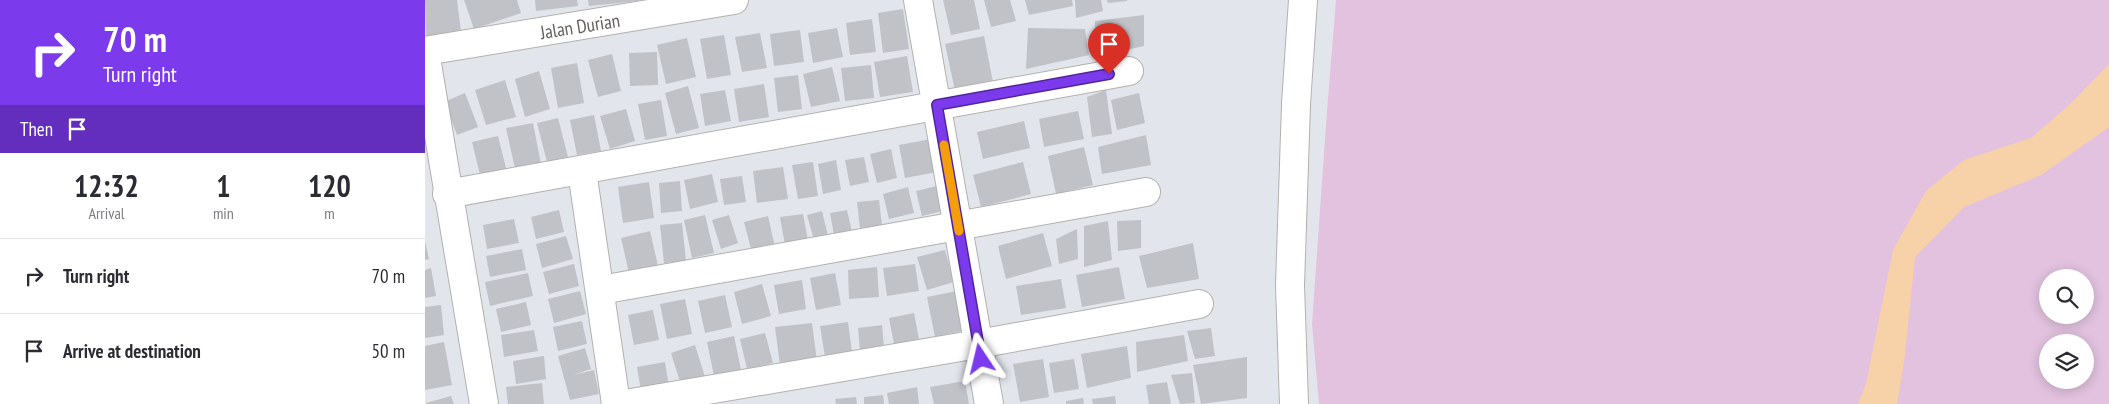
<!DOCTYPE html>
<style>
:root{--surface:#fff;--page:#f7f7f7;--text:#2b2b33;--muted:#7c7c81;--line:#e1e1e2}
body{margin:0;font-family:"PT Sans Narrow",sans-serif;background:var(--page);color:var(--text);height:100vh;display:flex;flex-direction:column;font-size:19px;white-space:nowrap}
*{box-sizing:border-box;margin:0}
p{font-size:16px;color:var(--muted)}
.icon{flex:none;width:28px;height:28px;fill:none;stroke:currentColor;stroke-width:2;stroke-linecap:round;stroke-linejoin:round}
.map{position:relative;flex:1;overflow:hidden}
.panel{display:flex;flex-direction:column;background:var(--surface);width:425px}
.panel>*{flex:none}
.top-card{background:#7c3aed;color:#fff;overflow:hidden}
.controls{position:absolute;left:1614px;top:269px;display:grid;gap:10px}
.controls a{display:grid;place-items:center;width:55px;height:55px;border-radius:50%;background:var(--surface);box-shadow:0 2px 12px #0003;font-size:25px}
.pin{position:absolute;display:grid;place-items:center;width:42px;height:42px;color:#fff;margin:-51px -21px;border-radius:50% 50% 50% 0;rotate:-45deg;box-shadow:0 0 5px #0007}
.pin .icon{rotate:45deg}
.me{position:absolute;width:55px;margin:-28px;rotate:350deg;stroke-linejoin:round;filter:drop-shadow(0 0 4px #0008)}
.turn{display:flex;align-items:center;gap:18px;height:105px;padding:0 20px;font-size:22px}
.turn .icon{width:65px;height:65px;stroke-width:2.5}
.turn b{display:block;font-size:35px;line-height:42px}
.then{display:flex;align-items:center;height:48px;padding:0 20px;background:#0003;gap:10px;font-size:19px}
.eta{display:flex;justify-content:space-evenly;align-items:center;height:85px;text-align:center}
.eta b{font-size:30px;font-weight:800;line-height:35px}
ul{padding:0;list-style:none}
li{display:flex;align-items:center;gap:15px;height:75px;padding:0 20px;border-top:1px solid var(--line)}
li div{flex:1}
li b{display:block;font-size:19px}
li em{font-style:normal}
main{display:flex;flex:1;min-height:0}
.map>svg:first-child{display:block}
.green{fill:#e2c2df;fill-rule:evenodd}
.water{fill:#f7d2a9}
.building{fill:#c0c2c8}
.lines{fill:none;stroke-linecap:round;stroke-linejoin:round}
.minor-casing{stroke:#b2b1ac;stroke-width:30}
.minor{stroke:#fff;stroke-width:28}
.route-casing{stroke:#51269a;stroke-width:12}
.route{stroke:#7c3aed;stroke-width:9}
.slow{stroke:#f59e0b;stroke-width:9}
.labels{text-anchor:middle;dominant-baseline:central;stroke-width:5;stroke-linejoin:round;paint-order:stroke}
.street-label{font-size:19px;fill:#63605b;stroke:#fff}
</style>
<main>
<section class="panel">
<div class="top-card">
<div class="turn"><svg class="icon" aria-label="right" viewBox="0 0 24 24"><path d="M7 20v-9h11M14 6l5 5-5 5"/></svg><div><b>70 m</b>Turn right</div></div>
<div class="then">Then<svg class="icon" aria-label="arrive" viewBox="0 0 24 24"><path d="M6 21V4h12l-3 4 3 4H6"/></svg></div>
</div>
<div class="eta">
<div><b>12:32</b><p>Arrival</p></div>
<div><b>1</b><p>min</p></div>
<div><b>120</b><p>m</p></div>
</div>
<ul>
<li><svg class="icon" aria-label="right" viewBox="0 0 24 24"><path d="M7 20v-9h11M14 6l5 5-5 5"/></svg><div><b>Turn right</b></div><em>70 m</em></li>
<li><svg class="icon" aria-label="arrive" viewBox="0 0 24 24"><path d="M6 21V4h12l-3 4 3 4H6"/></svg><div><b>Arrive at destination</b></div><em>50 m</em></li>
</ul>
</section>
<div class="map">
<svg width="1684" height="404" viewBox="0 0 1684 404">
<rect width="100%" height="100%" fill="#e3e5ed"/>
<path class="green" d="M911 0H1684V404H894L887 324 902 111ZM1622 278H1660V315H1622ZM1622 342H1660V380H1622Z"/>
<polygon class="water" points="1684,64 1684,127 1616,175 1539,207 1490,257 1479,362 1472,404 1433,404 1441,384 1468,250 1501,191 1539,160 1606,138 1643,106"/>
<g class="building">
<polygon points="0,0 32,0 36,31 1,36"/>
<polygon points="39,0 92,0 96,13 49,29"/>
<polygon points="110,0 152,0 153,6 111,11"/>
<polygon points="163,0 214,0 214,1 164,6"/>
<polygon points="518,0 549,0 555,29 526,35"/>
<polygon points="559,0 585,0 591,21 566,27"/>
<polygon points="600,0 647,0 648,6 604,15"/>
<polygon points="650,0 676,0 678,11 651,18"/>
<polygon points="682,0 702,0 702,1 683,3"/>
<polygon points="478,9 484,49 458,53 453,13"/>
<polygon points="719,15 719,46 669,57 670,21"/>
<polygon points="447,19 451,52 425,55 421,23"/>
<polygon points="412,28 418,57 388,63 383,33"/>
<polygon points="603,28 660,29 664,55 601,69"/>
<polygon points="375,30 379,62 349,66 345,34"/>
<polygon points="335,33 342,68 317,72 310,37"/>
<polygon points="299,35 306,75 282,79 275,39"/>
<polygon points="559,36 568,82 530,91 520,44"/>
<polygon points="262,38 271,77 241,84 232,45"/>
<polygon points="232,52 233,85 205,86 204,53"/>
<polygon points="187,54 196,91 173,97 163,60"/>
<polygon points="482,56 488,92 455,97 449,62"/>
<polygon points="152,63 159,103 133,108 126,68"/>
<polygon points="446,65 449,98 420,101 416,68"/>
<polygon points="407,67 415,101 386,107 378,74"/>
<polygon points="114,71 125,109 100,117 90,79"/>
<polygon points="373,75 377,109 353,112 349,78"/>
<polygon points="80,80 91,117 61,125 50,90"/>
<polygon points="339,84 344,117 314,122 309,89"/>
<polygon points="263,86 274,128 251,134 240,93"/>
<polygon points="300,90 306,121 280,126 275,94"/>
<polygon points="681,90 687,134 667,137 662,97"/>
<polygon points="40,93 53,127 32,135 19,102"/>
<polygon points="714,93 720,123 692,130 686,100"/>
<polygon points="236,100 242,136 220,140 213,104"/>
<polygon points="201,109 210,141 185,149 175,116"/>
<polygon points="653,111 659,139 619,147 614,119"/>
<polygon points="169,115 176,151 152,155 145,120"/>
<polygon points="133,118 143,157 122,162 112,123"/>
<polygon points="599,121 605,148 558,159 552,132"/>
<polygon points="108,123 116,164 90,169 81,128"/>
<polygon points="721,135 726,165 677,174 673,147"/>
<polygon points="73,136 82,172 56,179 47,142"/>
<polygon points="506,139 512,172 480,178 474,145"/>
<polygon points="659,147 668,185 631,194 623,156"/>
<polygon points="466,149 472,178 452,183 445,154"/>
<polygon points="439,157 444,182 425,186 420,160"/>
<polygon points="411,160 416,190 398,194 393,164"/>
<polygon points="388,162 393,196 373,199 367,165"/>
<polygon points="598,162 606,194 556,207 548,175"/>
<polygon points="358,167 363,199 332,203 328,171"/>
<polygon points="287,174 293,202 265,209 259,180"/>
<polygon points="317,176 321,202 299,205 295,179"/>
<polygon points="255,181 257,211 236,213 234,183"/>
<polygon points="224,182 229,218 198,223 193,187"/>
<polygon points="512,186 518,211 497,216 491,191"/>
<polygon points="483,187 489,213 464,219 458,194"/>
<polygon points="454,200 457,226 435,228 432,202"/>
<polygon points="134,210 139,232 111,239 106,217"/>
<polygon points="422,210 427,232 409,235 405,213"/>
<polygon points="397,211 403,236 389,240 382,215"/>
<polygon points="378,214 383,241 360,245 355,217"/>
<polygon points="280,215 289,253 267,258 259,220"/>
<polygon points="304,215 313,243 296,249 287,220"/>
<polygon points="343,216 350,247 327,253 319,222"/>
<polygon points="89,219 94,243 62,249 58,225"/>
<polygon points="716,220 716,248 693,251 692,221"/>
<polygon points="683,221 687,260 659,267 659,226"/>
<polygon points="257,223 261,261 239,263 235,225"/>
<polygon points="652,229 653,259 634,264 631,239"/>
<polygon points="225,231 233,266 204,273 196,238"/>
<polygon points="618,233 627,266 581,279 573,246"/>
<polygon points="141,236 148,259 117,268 111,244"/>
<polygon points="0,241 4,259 0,260"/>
<polygon points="768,243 774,279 722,288 714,256"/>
<polygon points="97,249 101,270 65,277 61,256"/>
<polygon points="520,250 529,282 502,290 492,257"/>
<polygon points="149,264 154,286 124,294 118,272"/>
<polygon points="490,264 494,291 462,296 458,268"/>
<polygon points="452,267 454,297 424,299 423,270"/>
<polygon points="694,267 700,299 657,307 651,275"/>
<polygon points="6,268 11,296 0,298 0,270"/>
<polygon points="103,273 108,296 65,306 60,282"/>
<polygon points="410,273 416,305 391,310 385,278"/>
<polygon points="636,279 641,308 596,315 591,286"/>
<polygon points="377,280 381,309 354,314 349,285"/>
<polygon points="337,284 346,316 317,324 309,292"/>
<polygon points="155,291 161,314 129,323 123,299"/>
<polygon points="532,291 541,330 510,337 502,297"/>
<polygon points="300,295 307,327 280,333 273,301"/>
<polygon points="260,299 267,334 242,339 235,304"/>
<polygon points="101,302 106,325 76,332 71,309"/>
<polygon points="16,305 19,335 0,338 0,307"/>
<polygon points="228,310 234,340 209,345 203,315"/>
<polygon points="489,313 494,339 469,344 464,318"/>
<polygon points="157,321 162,344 133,351 128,327"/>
<polygon points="423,322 427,352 400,357 395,326"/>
<polygon points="387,323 392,361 355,366 350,327"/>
<polygon points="457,325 459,348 435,350 433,328"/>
<polygon points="786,328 790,356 770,359 762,331"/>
<polygon points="109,330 113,351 79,357 76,335"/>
<polygon points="340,333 348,363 322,369 315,339"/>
<polygon points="759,335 763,361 712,372 711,342"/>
<polygon points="309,336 316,370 289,376 282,342"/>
<polygon points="19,342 27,385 0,390 0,346"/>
<polygon points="270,345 280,377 256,385 246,353"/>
<polygon points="702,346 706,378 662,388 656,354"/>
<polygon points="160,348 166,369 148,375 169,370 174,394 145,400 133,356"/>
<polygon points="119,356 121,379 91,384 88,361"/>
<polygon points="822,357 822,398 776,404 768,365"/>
<polygon points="618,359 624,397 595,402 588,364"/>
<polygon points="649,359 654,389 629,393 624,363"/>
<polygon points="240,362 244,387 216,391 212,367"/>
<polygon points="767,373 770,403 755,404 746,375"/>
<polygon points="540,381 544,404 509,404 505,387"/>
<polygon points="742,382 746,404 724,404 721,385"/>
<polygon points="117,383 119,404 83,404 81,387"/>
<polygon points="492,387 494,404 464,404 462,393"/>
<polygon points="458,395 459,404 439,404 439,397"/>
<polygon points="26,396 29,404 1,404 1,403"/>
<polygon points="690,396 691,404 668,404 667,399"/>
<polygon points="431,397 432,404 411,404 410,399"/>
<polygon points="658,398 659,404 641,404 641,401"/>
</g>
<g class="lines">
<defs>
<g id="minor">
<polyline points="493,0 564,404"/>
<polyline points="0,51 309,0"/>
<polyline points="0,52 59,404"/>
<polyline points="157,171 191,404"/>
<polyline points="22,194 704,71"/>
<polyline points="176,290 721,192"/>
<polyline points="200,404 553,344 774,304"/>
<polyline points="869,404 865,285 871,104 878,0"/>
</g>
</defs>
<use href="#minor" class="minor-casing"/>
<use href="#minor" class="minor"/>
</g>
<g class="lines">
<defs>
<polyline id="route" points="556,359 512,105 684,74"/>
</defs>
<use href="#route" class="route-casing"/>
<use href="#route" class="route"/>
<polyline class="slow" points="519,145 534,231"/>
</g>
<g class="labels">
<g class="street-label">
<text transform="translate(155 26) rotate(-9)">Jalan Durian</text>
</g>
</g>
</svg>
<div class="controls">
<a><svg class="icon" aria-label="search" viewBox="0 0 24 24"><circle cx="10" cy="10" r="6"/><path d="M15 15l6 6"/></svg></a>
<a><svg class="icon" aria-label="layers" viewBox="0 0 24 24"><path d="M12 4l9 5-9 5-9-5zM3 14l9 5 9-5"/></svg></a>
</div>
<div class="pin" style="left:684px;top:74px;background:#d93025"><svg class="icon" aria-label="arrive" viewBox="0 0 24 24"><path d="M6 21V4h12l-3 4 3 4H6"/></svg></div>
<svg class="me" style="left:556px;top:359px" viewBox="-20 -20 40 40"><path d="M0-17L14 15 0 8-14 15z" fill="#7c3aed" stroke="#fff" stroke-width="4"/></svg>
</div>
</main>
